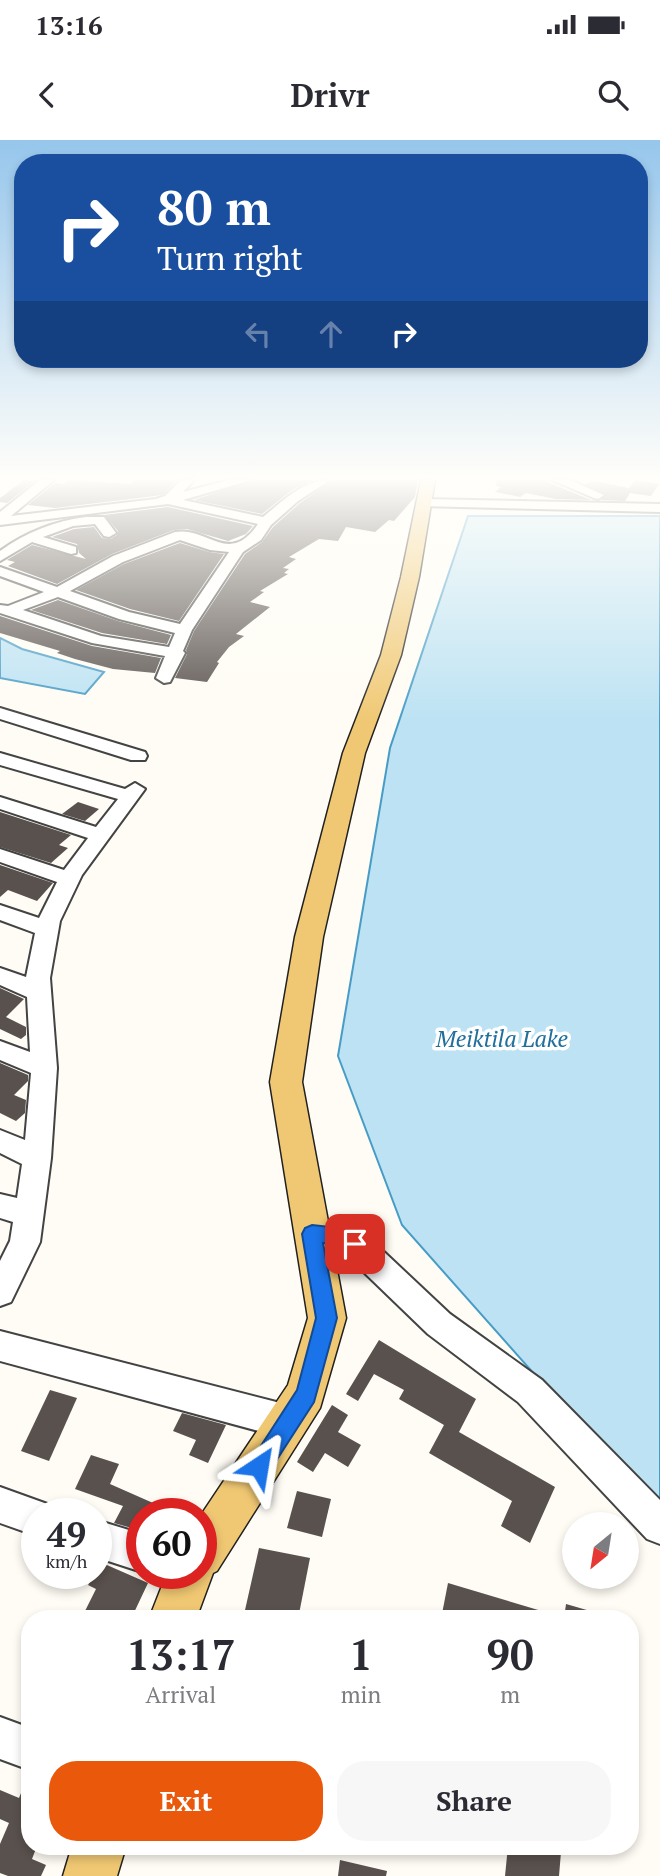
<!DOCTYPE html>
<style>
:root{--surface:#fff;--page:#f7f7f7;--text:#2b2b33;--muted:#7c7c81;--accent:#ea580c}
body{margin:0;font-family:"PT Serif",serif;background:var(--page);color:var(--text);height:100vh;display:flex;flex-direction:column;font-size:26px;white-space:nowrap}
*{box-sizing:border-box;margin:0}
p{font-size:23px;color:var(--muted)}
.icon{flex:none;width:38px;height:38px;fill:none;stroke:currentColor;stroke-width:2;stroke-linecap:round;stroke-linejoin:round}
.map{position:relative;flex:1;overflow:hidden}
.side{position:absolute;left:21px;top:1470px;width:618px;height:245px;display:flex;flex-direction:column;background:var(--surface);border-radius:28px;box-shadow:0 4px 10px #0003}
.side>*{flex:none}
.top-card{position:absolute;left:14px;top:14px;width:634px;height:214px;border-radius:28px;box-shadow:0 4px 10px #0003;background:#1a4fa0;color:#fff;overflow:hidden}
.needle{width:46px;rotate:210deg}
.controls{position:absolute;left:562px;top:1372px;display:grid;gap:14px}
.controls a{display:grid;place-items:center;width:77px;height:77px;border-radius:50%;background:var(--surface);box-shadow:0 4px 10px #0003;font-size:35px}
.speed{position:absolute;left:21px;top:1358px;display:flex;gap:14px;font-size:35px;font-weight:700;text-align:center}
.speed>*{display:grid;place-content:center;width:91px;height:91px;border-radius:50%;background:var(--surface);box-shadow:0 4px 10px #0003;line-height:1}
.speed small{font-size:18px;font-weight:400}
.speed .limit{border:10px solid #d22;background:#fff;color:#111}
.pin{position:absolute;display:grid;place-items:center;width:60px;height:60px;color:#fff;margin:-30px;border-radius:14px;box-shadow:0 4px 10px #0006}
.me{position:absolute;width:77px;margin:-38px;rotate:33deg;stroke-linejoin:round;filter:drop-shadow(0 0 5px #0008)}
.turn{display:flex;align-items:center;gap:24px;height:147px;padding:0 28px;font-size:32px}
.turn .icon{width:91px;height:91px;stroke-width:2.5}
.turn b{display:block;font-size:49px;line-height:60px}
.lanes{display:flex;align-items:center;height:66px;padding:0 28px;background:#0003;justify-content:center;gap:35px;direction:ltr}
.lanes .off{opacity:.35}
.eta{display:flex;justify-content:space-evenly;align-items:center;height:119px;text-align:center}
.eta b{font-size:42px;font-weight:700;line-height:49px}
.action{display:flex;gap:14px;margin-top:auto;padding:14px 28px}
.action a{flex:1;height:80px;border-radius:28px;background:var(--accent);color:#fff;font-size:28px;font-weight:700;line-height:80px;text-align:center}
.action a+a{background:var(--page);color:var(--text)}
.status{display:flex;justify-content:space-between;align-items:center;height:49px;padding:0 35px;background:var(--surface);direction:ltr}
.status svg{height:19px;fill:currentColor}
header{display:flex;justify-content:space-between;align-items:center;height:91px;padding:0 28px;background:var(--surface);font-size:32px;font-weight:700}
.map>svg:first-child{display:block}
.water{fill:#bce2f3;stroke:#479cc6;stroke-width:2}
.building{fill:#59514d}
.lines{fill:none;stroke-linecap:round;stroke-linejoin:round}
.minor-casing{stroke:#434343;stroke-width:4}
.major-casing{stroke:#212121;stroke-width:3}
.minor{fill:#fff;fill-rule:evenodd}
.major{fill:#f0c873;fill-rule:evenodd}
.route{fill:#1a73e8;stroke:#114b97;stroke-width:2}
.labels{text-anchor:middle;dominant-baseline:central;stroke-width:7;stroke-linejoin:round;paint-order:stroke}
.water-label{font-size:23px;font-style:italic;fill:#206f9c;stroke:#fff}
</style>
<div class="status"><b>13:16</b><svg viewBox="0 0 49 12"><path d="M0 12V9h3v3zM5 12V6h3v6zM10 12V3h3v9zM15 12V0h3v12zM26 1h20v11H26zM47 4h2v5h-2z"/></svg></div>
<header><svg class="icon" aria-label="back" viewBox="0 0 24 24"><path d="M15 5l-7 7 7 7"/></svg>Drivr<svg class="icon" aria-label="search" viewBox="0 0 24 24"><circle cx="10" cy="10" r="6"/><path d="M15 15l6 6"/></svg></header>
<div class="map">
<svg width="660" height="1736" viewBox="0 0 660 1736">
<rect width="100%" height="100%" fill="#fefcf4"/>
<g class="water">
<polygon points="468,376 660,376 660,1376 402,1085 338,916 390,608"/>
<polygon points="0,498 22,509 104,532 85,554 0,538"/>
</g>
<g class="building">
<polygon points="24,340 35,341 7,363 0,362 0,358"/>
<polygon points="69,340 131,344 135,340 177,340 164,354 155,356 55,368 28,365 55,343 64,344"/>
<polygon points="253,340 313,340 292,350 262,374 194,360"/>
<polygon points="333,340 418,340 415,357 394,381 389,380 375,392 346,387 338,401 319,399 289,417 296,419 283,428 289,429 284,433 288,434 260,451 264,452 250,462 270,467 236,494 244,496 229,507 217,522 219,523 207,542 175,538 187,514 186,510 194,491 245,414 262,402 273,387 300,363"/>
<polygon points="497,340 543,340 591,360 556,359 526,353 520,357 495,352 501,347 496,346"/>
<polygon points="635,340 659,344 651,356 630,353 625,361 601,360 606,354 584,344 595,341 629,348"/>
<polygon points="168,367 253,386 246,394 228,401 187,389 174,390 112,414 57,444 8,426 15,422 7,420 32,405 86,419 79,413 77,404 52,397 74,389 94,387 102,398 110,399 117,395 118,391 104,375"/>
<polygon points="180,403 209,412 224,414 179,481 130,469 76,450 124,424"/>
<polygon points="58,460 118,481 171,495 167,504 102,493 31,470"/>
<polygon points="0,476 92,506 161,518 155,533 113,529 75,519 57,513 60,511 0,493"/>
<polygon points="78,662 99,669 85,681 62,674"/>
<polygon points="0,672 71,695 59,705 68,708 51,723 0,707"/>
<polygon points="0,725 53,743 37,761 8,750 0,757"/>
<polygon points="0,848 24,859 6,877 26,887 26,895 21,899 0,889"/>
<polygon points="0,923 28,935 28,941 14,955 26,960 25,973 16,981 0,973"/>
<polygon points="379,1200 476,1259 459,1292 555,1347 530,1403 501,1386 512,1361 429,1313 444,1285 399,1259 404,1250 374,1234 358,1261 346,1254"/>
<polygon points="50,1250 77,1258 49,1321 21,1311"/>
<polygon points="332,1265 348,1275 338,1292 361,1305 348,1327 325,1313 313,1332 297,1322"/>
<polygon points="182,1273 226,1285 208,1323 189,1315 196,1300 173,1291"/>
<polygon points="91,1315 119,1324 110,1344 178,1374 142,1374 142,1391 114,1383 123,1366 75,1349"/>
<polygon points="297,1351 331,1359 322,1397 287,1388"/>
<polygon points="259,1408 310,1418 298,1479 243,1479"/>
<polygon points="100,1422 148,1443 131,1479 81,1479 96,1449 88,1445 96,1433"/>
<polygon points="448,1443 555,1475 555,1479 441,1479"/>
<polygon points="566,1464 604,1475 603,1479 564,1479"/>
<polygon points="29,1633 30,1706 37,1706 32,1719 46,1725 41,1736 8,1736 0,1733 0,1704 9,1683 0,1679 0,1650 19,1658"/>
<polygon points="508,1706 545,1706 561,1712 559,1736 505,1736"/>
<polygon points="340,1720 387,1731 386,1736 338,1736"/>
</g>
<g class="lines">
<defs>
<g id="minor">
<path d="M40 340H54L11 376 156 359 165 356 181 340H194L183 352 229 340H251L183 360 263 377C283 361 303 340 330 340L298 361 271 385 261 400 243 412 192 490 183 511 185 513 170 542 164 543 156 538 165 516 92 503 0 473V465L8 466 44 452 0 436V427L57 447 113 416 175 392C208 386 229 427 258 384L168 364 0 385V372ZM180 400 210 410 229 412 180 484 129 472 70 451 123 422ZM58 457 119 479 175 493 169 507 101 496 23 470Z"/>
<polygon points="552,340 570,340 604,355 598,359 594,358"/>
<polygon points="424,359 660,364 660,372 419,366 419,360"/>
<path d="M86 377H104L116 393 109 397 104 396 95 384 73 386 43 397 76 407V413L71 414 32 402 0 421V411C26 392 55 381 86 377Z"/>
<polygon points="0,568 145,612 147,616 145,620 131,620 0,579"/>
<polygon points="0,613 125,649 135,643 145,649 82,735 60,781 50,838 57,928 51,1018 40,1102 11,1162 0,1166 0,1121 10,1101 13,1082 0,1078 0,1054 17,1058 22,1024 0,1013 0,990 25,1000 31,933 0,920 0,901 30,912 27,857 0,845 0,828 26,837 35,793 0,780 0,765 39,778 57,742 0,722 0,709 64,730 88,698 0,669 0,657 96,687 118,659 0,625"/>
<polygon points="312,1081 339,1084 366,1095 450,1174 542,1240 660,1360 660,1404 647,1399 518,1262 428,1194 344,1113 301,1103 297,1094 301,1085"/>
<polygon points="0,1191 288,1265 300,1270 305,1282 300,1294 288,1299 0,1221"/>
<polygon points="0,1347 50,1365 53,1374 37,1374 37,1396 0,1383"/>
<polygon points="96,1380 142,1394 142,1432 96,1417"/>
<polygon points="0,1577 30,1588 30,1630 0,1619"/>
</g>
<g id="major">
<polygon points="421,340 435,340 419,437 401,515 365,613 323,797 302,942 346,1178 320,1268 217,1431 213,1433 196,1479 149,1479 167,1433 201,1433 201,1375 288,1245 308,1178 270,942 295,797 343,613 381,515 401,437"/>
<polygon points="72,1706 126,1706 117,1736 63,1736"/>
</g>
</defs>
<use href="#minor" class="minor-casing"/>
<use href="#major" class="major-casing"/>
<use href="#minor" class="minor"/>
<use href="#major" class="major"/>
</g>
<linearGradient id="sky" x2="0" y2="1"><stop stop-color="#96c6ec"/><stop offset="0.58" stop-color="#fffefa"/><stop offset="1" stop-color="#fffefa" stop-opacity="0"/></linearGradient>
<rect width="660" height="583" fill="url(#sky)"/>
<polygon class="route" points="312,1085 339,1088 362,1098 365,1104 362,1110 355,1113 337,1105 323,1103 337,1178 314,1262 267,1335 259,1338 251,1335 248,1326 297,1250 316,1178 302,1094 305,1088"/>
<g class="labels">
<g class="water-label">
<text x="502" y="898">Meiktila Lake</text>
</g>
</g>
</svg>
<div class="controls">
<a><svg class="needle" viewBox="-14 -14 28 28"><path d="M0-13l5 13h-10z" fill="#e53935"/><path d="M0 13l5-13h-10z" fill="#7c7c81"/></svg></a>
</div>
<div class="speed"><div>49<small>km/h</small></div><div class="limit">60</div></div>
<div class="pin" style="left:355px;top:1104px;background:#d93025"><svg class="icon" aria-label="arrive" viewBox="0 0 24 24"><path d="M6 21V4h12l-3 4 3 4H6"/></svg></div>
<svg class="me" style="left:259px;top:1326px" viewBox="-20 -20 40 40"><path d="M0-17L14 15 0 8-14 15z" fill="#1a73e8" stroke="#fff" stroke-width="4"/></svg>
<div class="top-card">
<div class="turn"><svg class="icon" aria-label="right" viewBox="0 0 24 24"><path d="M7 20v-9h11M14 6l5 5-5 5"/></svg><div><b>80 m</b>Turn right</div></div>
<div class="lanes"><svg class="icon off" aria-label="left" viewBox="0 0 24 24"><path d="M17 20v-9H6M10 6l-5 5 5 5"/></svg><svg class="icon off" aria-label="ahead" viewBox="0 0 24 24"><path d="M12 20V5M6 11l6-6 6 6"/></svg><svg class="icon" aria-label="right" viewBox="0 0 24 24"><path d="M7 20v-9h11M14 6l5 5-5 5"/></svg></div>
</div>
<section class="side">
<div class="eta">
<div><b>13:17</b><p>Arrival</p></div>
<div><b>1</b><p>min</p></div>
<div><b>90</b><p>m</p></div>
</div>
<div class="action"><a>Exit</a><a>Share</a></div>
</section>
</div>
